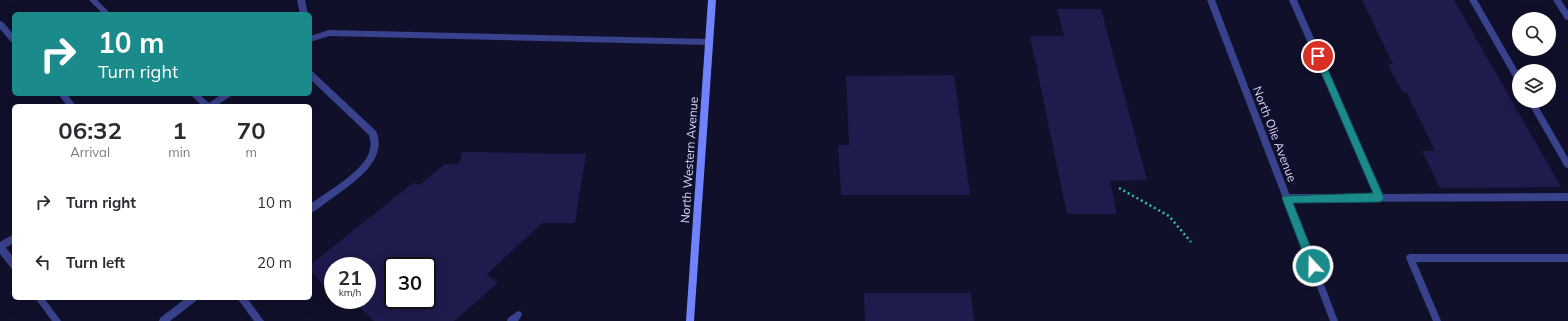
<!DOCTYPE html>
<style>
:root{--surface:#fff;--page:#f7f7f7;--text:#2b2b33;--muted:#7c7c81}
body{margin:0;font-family:Mulish,sans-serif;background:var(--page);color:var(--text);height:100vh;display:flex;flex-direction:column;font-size:15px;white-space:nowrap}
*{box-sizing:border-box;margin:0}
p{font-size:13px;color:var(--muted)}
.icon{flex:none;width:22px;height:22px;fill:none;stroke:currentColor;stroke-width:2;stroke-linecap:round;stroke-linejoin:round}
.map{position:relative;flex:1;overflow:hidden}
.sheet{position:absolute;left:12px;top:104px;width:300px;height:196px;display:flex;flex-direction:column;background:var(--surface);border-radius:6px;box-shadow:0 4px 16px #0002}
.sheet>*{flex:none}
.top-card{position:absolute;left:12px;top:12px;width:300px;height:84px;border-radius:6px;box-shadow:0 4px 16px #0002;background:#1a8a8a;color:#fff;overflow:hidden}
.controls{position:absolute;left:1512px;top:12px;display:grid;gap:8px}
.controls a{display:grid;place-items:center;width:44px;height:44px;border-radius:50%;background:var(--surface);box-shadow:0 4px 16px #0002;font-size:20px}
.speed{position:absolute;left:324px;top:257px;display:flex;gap:8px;font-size:20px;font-weight:700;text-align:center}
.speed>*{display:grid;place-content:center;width:52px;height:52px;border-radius:50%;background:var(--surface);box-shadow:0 4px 16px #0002;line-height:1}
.speed small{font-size:10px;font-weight:400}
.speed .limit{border:2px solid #111;border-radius:6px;background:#fff;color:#111}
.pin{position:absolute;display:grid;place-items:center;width:34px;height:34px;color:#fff;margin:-17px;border:2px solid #fff;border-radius:50%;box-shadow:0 1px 4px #0007}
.me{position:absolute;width:44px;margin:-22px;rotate:339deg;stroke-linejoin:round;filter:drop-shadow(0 0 3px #0008)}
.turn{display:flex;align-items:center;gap:14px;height:84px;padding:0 20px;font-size:18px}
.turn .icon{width:52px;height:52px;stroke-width:2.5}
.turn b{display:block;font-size:28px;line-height:34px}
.eta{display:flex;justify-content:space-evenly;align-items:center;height:68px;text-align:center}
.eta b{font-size:24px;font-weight:700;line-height:28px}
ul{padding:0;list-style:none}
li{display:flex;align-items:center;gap:12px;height:60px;padding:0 20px}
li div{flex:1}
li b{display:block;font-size:15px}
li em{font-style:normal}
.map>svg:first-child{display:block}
.building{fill:#1e1b4d;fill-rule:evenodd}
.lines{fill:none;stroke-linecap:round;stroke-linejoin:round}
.path{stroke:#2cc2a3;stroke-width:2.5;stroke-dasharray:2 3;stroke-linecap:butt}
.lane{fill:#39428c;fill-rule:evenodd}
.street{fill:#39428c;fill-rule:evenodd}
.secondary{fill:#7182ff;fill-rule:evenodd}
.route{fill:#1a8a8a;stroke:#115a5a}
.labels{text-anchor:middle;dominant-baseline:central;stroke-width:4;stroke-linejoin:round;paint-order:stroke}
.street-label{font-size:12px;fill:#dadbff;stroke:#11102b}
</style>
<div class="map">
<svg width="1568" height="321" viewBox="0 0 1568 321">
<rect width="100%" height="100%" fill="#11102b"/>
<g class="building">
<polygon points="1362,0 1454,0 1561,187 1440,188 1422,151 1435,151 1407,93 1403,93 1388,65 1393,64"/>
<polygon points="1057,9 1101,9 1147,180 1110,181 1117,214 1067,214 1030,36 1064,36"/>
<polygon points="954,75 970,195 841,195 838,145 849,145 846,76"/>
<path d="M462 152 586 154 575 223H542L487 274 498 283 454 321H374L352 300H367V266H333V281L332 280 324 286 310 270V265L413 183 420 185 445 164H459ZM393 266H427V300H393Z"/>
<polygon points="864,293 971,293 974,321 865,321"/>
</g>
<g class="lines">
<polyline class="path" points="1119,188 1169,216 1191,242"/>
<g class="lane">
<polygon points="89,0 97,0 111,14 103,14"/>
<polygon points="297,0 305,0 308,14 300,14"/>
<polygon points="1289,0 1297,0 1383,194 1568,193 1568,201 1287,202 1284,201 1283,198 1284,195 1287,194 1374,194"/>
<polygon points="1469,0 1477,0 1519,73 1519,83 1516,82"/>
<polygon points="1553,0 1561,0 1568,11 1568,20 1565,19"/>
<polygon points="0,21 3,22 14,35 14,43 11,42 0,29"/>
<polygon points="329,30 709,39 713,42 709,45 329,36 310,42 310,36"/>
<path d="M310 71 313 72 376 131C389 160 353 183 334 197 326 202 318 210 310 213V204C326 193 362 172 369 153 371 147 371 141 369 135L310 79Z"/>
<polygon points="58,94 67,94 76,106 67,106"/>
<polygon points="190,94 199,94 209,103 222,94 232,94 231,96 216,106 202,106"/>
<polygon points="1527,101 1535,101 1568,158 1568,168 1565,167"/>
<polygon points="14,234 14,243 0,251 0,242"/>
<polygon points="1410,254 1568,254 1568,262 1416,262 1441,321 1433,321 1406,258 1407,255"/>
<polygon points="186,298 197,298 196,301 170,321 159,321 160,318"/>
<polygon points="237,298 247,298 264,321 254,321"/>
<polygon points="518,311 521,312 522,315 518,321 507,321 508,318"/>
</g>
<g class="street">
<polygon points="1207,0 1215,0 1338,321 1330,321"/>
<polygon points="0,243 3,244 14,258 14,269 11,268 0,254"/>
<polygon points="35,298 44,298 61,321 52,321"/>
</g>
<polygon class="secondary" points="708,0 716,0 694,321 686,321"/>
</g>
<polygon class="route" points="1318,53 1322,56 1384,198 1383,200 1380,202 1293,203 1318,266 1316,270 1313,271 1309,270 1308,266 1282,198 1284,196 1373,193 1314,56"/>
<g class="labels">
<g class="street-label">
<text transform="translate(1275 134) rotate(69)">North Olie Avenue</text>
<text transform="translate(689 160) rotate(-86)">North Western Avenue</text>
</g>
</g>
</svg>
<div class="controls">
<a><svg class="icon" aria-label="search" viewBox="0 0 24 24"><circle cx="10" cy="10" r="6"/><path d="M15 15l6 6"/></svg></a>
<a><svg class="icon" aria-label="layers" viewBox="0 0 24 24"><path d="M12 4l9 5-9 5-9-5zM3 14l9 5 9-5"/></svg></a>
</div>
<div class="speed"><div>21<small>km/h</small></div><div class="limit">30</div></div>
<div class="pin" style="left:1318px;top:56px;background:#d93025"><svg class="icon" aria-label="arrive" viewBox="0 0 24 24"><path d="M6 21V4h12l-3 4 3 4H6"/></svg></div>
<svg class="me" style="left:1313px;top:266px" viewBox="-20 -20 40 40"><circle r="17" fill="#1a8a8a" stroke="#fff" stroke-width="3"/><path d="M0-11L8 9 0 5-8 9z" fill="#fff"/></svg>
<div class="top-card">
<div class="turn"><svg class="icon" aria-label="right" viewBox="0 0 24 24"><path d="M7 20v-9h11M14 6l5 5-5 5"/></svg><div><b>10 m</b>Turn right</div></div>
</div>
<section class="sheet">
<div class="eta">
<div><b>06:32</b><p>Arrival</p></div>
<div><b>1</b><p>min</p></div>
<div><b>70</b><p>m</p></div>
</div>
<ul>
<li><svg class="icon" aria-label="right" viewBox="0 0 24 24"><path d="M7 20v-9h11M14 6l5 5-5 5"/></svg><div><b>Turn right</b></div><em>10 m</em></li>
<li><svg class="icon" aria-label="left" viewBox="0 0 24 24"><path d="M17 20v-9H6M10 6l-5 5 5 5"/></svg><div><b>Turn left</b></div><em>20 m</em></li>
</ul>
</section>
</div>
